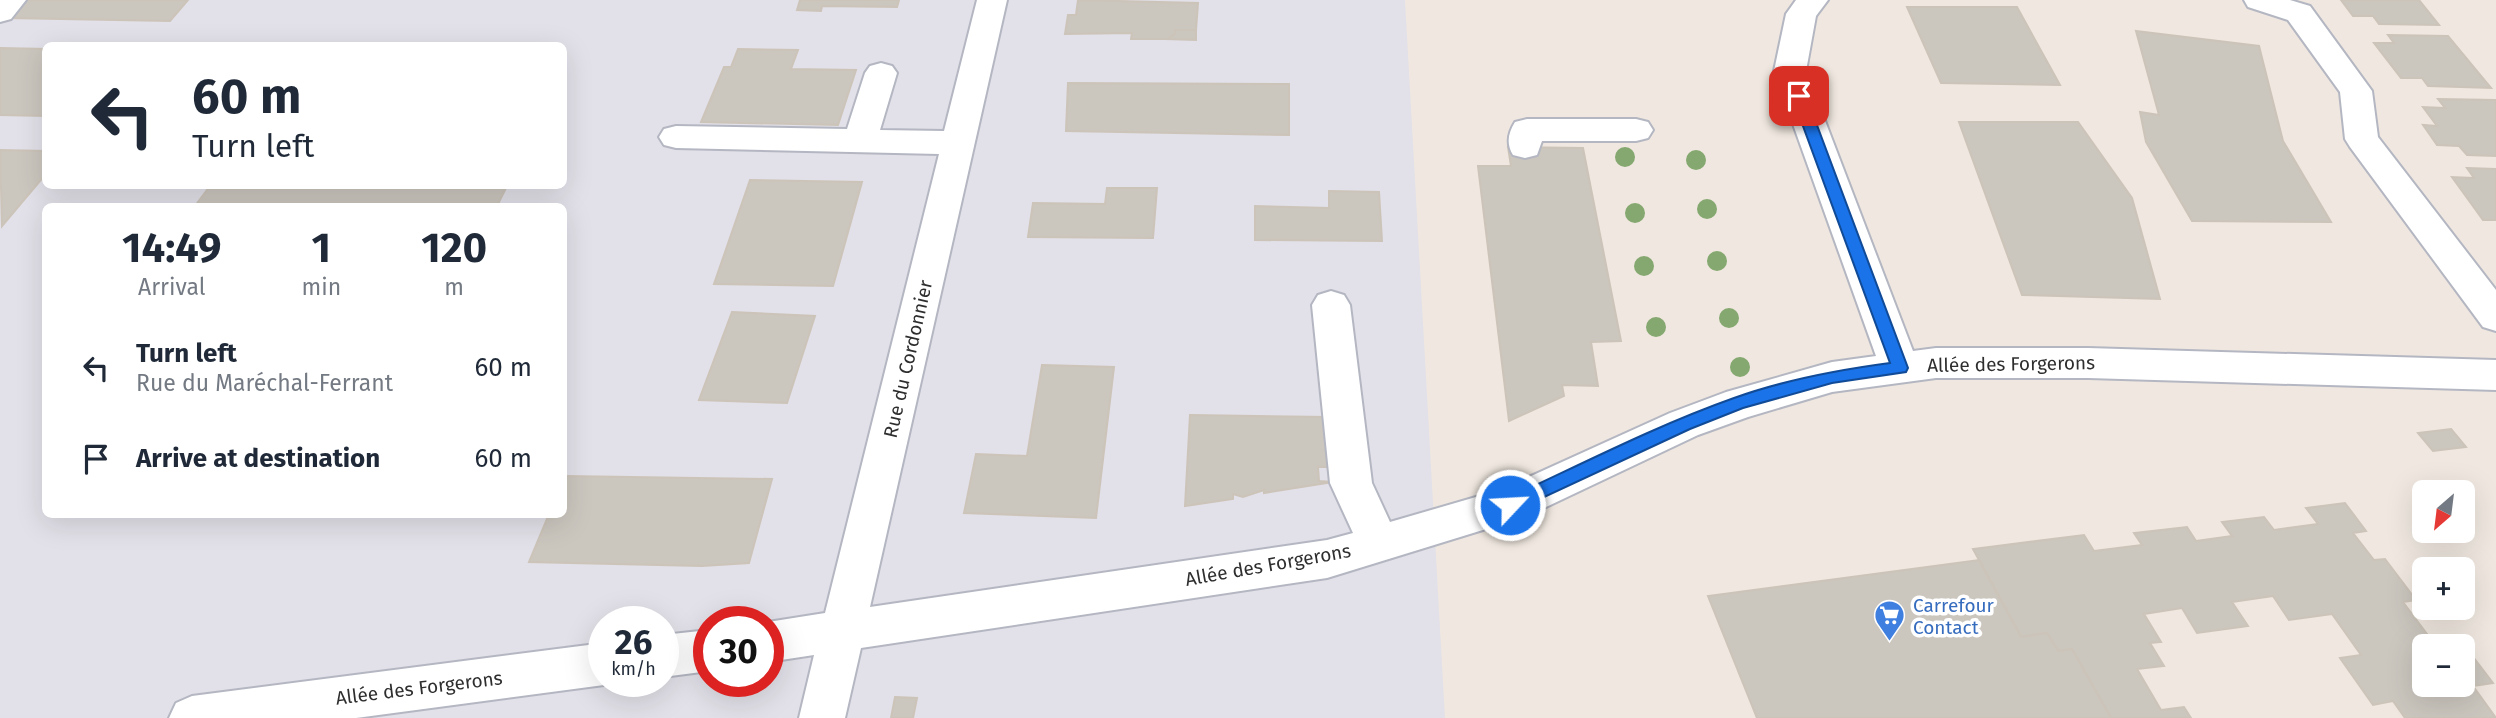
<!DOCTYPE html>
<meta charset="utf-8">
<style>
:root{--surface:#fff;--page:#f6f6f7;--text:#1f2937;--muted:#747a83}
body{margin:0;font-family:"Fira Sans",sans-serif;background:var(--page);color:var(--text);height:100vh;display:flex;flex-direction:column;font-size:26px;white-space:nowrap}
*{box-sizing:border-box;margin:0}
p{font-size:23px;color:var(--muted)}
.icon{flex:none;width:38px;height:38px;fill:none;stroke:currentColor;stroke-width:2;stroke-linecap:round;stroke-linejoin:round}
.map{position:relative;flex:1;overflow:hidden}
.details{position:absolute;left:42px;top:203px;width:525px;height:315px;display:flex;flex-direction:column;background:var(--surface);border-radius:10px;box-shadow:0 7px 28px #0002}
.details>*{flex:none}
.guide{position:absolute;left:42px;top:42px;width:525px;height:147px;border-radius:10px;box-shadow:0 7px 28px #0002;background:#fff;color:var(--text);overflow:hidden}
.needle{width:46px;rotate:208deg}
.buttons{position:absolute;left:2412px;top:480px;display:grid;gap:14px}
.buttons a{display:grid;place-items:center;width:63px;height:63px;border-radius:10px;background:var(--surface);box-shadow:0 7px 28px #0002;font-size:35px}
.speed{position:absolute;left:588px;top:606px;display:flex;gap:14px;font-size:35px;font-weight:700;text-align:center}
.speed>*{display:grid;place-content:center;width:91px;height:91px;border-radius:50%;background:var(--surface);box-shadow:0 7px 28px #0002;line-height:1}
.speed small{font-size:18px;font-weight:400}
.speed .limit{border:10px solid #d22;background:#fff;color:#111}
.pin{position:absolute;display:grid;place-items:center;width:60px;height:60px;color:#fff;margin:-30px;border-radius:14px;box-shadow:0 4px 10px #0006}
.me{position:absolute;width:77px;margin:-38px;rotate:65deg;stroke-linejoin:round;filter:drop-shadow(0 0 5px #0008)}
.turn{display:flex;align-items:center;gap:24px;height:147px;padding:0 35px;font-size:32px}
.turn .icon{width:91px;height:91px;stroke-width:2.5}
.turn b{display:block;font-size:49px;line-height:60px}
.eta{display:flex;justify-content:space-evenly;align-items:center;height:119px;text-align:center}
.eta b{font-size:42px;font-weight:700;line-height:49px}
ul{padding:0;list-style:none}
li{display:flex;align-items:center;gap:21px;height:91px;padding:0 35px}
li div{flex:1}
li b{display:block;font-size:26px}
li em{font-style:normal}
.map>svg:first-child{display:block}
.industrial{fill:#e2e0e8;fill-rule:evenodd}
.building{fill:#cbc6be;stroke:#ccc4b9;stroke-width:2}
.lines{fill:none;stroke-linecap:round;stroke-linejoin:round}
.minor-casing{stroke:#b4b7c2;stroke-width:4}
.minor{fill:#fff;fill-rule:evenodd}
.tree{fill:#85a870}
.route{fill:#1a73e8;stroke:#114b97;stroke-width:2}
.labels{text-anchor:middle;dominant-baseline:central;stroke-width:7;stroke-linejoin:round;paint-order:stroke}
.street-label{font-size:19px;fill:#2e2e2e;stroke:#fff}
.shop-label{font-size:19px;fill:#366cbe;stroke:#fff;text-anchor:start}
</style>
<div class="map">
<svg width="2496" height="718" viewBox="0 0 2496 718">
<rect width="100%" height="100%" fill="#f0e8e0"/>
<path class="industrial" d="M0 0H1405L1445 718H0ZM46 46H564V186H46ZM46 206H564V514H46ZM604 621H663V681H604ZM709 621H768V681H709Z"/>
<g class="building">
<polygon points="27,0 188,0 170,21 9,18"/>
<polygon points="800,0 899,0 897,7 822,6 821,11 797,10"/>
<polygon points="1078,0 1198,3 1196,30 1175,30 1175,34 1168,39 1131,39 1132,33 1065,34 1068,15 1076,15"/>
<polygon points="2341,0 2419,0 2439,25 2379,24 2373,16 2353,16"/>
<polygon points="1907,7 2017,7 2060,85 1941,83"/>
<polygon points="1175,30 1196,30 1196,40 1168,39 1175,34"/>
<polygon points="2136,31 2259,46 2283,141 2331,222 2192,221 2146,142 2140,112 2159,115"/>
<polygon points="2388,35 2448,36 2491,88 2428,86 2422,78 2401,78 2374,43 2394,43"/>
<polygon points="0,48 46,49 46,116 0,115"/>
<polygon points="738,49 798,50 791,69 856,70 838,125 701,122 724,67 731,67"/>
<polygon points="1068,83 1289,84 1289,135 1066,131"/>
<polygon points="2438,99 2496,100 2496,156 2467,155 2459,146 2437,145 2423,125 2437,126 2423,107 2445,108"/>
<polygon points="1959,122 2078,122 2132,198 2160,299 2022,295"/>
<polygon points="1508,147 1583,148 1621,341 1591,342 1598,386 1562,385 1564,396 1509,421 1478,166 1511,166"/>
<polygon points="0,150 46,151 46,174 2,226"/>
<polygon points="2467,168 2496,169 2496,220 2483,220 2452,177 2474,178"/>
<polygon points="750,180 862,182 833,286 714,284"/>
<polygon points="210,186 507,186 497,206 195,206"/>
<polygon points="1107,188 1157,188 1153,238 1028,237 1033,203 1105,204"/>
<polygon points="1329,191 1379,192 1382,241 1255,240 1255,206 1329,208"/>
<polygon points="732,312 815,316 787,403 699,400"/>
<polygon points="1042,365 1114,367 1096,518 964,513 976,454 1027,456"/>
<polygon points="1190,415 1326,417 1327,467 1318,467 1319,481 1333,482 1264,493 1264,490 1243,497 1233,494 1233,499 1185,506"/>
<polygon points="2451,429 2466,447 2433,451 2418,433"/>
<polygon points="564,476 772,479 749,563 702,566 529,562 549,514 564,514"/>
<polygon points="2345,503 2366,531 2353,533 2374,560 2385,559 2416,600 2403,602 2436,646 2424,646 2424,684 2462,684 2462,646 2457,646 2464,645 2493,683 2473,686 2496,718 2405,718 2393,701 2373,705 2340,658 2361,655 2332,614 2289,620 2273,596 2232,602 2248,626 2197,633 2182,608 2144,614 2161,642 2150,643 2164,666 2137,669 2161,710 2184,707 2191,718 2111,718 2072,649 2058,651 2047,633 2021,637 1973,549 2084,535 2094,551 2142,545 2134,533 2187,527 2196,541 2232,536 2222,522 2264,517 2274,530 2318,524 2306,508"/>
<polygon points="1979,560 2021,637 2047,633 2058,651 2072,649 2111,718 1757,718 1708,596"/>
<polygon points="895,697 917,698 913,718 891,718"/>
</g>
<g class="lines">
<defs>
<g id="minor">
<polygon points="0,0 26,0 11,19 0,22"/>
<polygon points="977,0 1007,0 870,607 1327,540 1353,533 1330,483 1312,305 1318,295 1331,291 1344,295 1350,305 1372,483 1390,522 1500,490 1670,413 1726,392 1832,362 1876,356 1774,71 1786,14 1796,0 1828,0 1816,16 1806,71 1913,351 1936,348 2088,348 2496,360 2496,390 2088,378 1936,378 1832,392 1748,417 1698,435 1525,517 1327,578 861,648 845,718 799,718 814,655 768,662 768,622 825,613 939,154 676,148 664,145 659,137 664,129 676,126 847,129 865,73 870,66 881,63 892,66 897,73 880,130 944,131"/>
<polygon points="2244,0 2290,0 2310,6 2372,91 2378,137 2496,290 2496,331 2483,327 2350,147 2345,139 2340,92 2288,20 2248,7"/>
<path d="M1527 119H1636L1648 122 1653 130 1648 138 1636 141H1542L1537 155 1525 158 1513 155C1506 144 1508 133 1515 122Z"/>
<polygon points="709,630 709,671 663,677 663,635"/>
<polygon points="604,643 604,681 615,681 604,685 356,718 169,718 176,703 192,696"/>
</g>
</defs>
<use href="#minor" class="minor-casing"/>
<use href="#minor" class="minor"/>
</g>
<g class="tree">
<circle cx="1625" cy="157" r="10"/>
<circle cx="1696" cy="160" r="10"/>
<circle cx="1707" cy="209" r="10"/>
<circle cx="1635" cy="213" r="10"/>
<circle cx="1717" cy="261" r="10"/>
<circle cx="1644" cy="266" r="10"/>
<circle cx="1729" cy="318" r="10"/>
<circle cx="1656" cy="327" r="10"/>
<circle cx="1740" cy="367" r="10"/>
</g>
<path class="route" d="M1799 91 1806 96 1908 368 1906 372 1832 383 1743 408 1690 429 1516 510 1510 513 1504 510 1501 505 1504 500C1580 465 1655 426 1734 398 1784 380 1837 370 1890 363L1792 96Z"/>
<defs>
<symbol id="supermarket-pin" viewBox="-11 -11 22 30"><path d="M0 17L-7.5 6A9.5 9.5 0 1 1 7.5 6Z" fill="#3f7fe0" stroke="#fff"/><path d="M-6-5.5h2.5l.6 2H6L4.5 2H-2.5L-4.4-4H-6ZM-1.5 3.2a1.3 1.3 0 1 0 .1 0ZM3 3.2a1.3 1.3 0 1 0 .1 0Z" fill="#fff"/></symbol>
</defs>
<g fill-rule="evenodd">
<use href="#supermarket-pin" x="1872" y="598" width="35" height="47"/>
</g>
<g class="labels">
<g class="street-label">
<text transform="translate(908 359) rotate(-77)">Rue du Cordonnier</text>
<text transform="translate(2011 364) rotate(-1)">Allée des Forgerons</text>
<text transform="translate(1268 565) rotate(-10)">Allée des Forgerons</text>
<text transform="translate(419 688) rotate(-7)">Allée des Forgerons</text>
</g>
<g class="shop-label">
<text x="1913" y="605">Carrefour<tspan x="1913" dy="22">Contact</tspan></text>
</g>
</g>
</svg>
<div class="buttons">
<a><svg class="needle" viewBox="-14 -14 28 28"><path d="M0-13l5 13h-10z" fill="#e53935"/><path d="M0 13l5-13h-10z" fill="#747a83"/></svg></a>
<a>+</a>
<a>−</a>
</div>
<div class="speed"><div>26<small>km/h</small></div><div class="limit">30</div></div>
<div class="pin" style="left:1799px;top:96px;background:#d93025"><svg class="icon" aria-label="arrive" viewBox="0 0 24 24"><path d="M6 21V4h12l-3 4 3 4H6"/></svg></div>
<svg class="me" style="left:1510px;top:505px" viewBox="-20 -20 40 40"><circle r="17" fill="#1a73e8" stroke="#fff" stroke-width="3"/><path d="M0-11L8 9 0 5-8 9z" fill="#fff"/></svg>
<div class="guide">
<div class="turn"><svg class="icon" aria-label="left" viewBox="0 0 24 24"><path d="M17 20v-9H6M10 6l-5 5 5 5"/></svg><div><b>60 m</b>Turn left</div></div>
</div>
<section class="details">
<div class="eta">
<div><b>14:49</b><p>Arrival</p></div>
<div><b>1</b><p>min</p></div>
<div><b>120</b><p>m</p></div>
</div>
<ul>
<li><svg class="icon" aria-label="left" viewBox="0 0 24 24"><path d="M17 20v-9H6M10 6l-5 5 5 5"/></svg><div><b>Turn left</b><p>Rue du Maréchal-Ferrant</p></div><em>60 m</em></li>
<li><svg class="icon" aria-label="arrive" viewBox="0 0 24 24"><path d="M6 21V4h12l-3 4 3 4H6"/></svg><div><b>Arrive at destination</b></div><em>60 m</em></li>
</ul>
</section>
</div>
